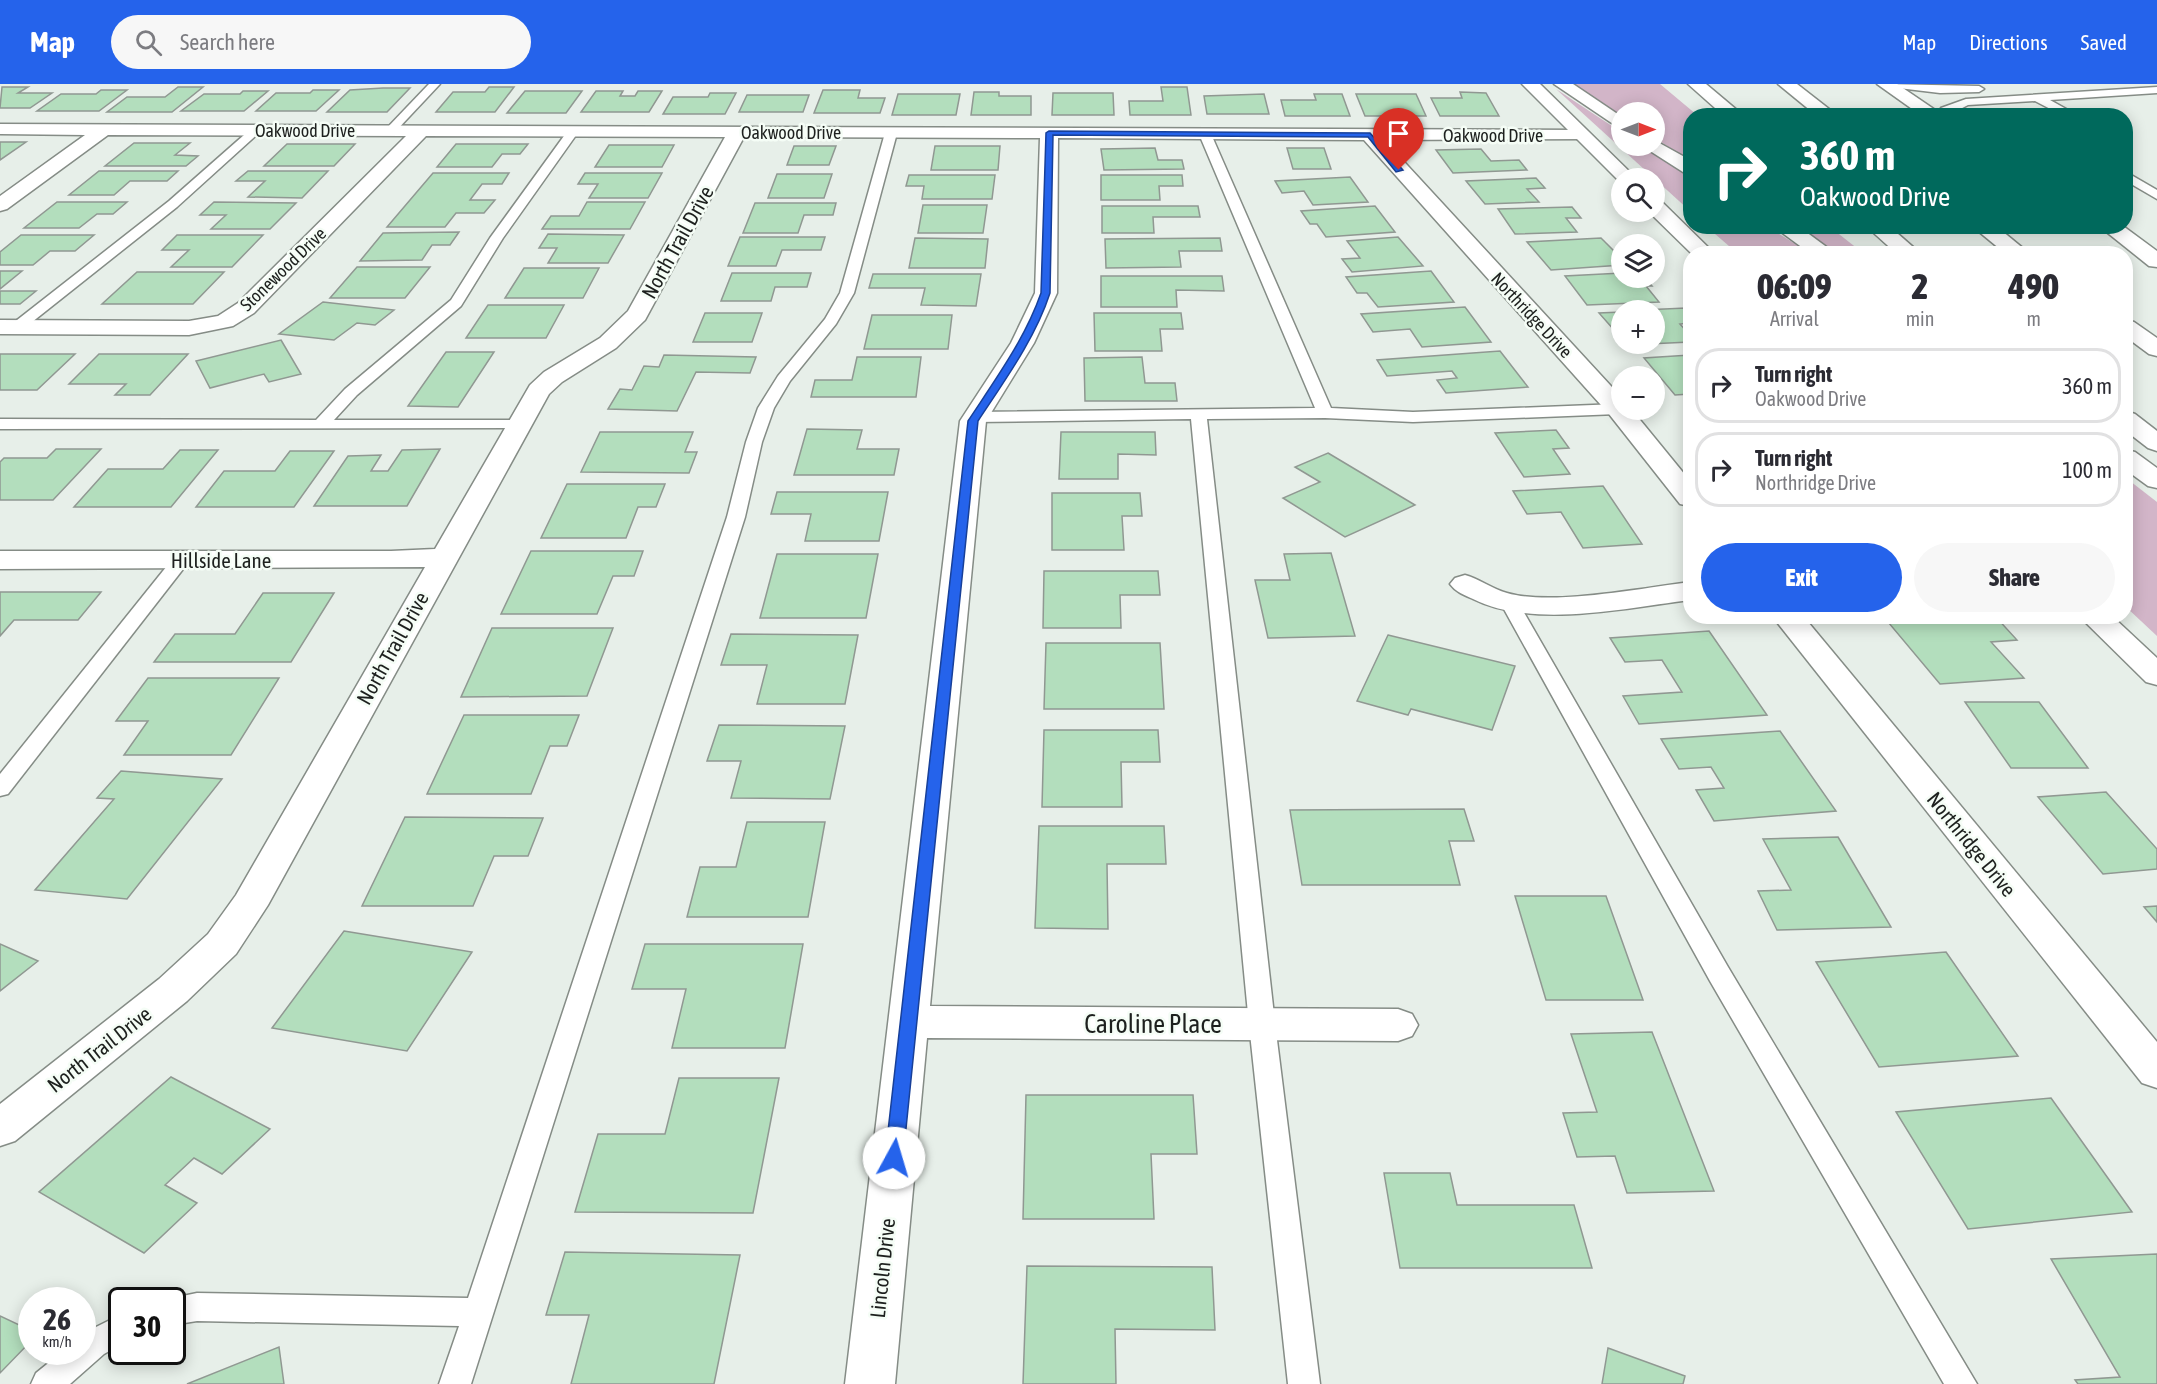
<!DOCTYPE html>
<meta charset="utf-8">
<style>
:root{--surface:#fff;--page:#f7f7f7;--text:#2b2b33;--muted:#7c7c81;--line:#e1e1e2;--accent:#2563eb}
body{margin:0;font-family:"Asap Condensed",sans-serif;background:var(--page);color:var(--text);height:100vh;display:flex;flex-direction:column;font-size:22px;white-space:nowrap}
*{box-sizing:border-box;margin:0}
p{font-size:20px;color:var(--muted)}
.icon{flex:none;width:33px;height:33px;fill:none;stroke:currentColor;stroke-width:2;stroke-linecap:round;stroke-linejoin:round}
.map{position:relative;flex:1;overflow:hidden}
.details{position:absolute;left:1683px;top:162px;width:450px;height:378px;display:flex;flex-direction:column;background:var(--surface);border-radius:24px;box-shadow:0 3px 15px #0003}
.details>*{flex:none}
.guide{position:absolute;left:1683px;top:24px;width:450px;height:126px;border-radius:24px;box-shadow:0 3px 15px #0003;background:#00695c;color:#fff;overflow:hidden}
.needle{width:39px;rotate:90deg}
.tools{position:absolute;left:1611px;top:18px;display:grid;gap:12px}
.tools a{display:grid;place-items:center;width:54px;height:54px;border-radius:50%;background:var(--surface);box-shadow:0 3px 15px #0003;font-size:30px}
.speed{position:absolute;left:18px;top:1203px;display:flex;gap:12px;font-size:30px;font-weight:700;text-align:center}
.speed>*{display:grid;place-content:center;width:78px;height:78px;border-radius:50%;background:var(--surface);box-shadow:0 3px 15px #0003;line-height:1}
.speed small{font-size:15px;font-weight:400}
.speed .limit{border:3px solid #111;border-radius:9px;background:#fff;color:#111}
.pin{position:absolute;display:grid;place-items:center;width:51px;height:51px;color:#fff;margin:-62px -26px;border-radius:50% 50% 50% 0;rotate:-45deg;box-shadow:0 0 6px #0007}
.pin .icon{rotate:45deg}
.me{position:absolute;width:66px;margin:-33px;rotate:6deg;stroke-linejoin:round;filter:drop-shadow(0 0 4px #0008)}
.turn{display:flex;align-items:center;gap:21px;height:126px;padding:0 18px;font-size:27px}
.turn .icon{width:78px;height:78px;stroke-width:2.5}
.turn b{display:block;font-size:42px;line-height:51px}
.eta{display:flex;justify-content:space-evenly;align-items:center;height:102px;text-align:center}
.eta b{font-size:36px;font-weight:800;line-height:42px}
.cta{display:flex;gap:12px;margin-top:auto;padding:12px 18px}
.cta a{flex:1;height:69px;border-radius:36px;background:var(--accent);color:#fff;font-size:24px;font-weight:800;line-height:69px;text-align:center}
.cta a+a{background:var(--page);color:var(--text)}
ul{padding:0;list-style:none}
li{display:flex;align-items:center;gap:18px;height:75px;margin:0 12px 9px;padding:0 6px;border:3px solid var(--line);border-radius:24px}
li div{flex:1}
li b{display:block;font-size:22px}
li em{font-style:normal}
header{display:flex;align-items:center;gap:36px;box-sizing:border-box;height:84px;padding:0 30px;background:var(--accent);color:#fff}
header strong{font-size:28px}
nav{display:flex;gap:33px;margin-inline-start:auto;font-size:21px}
.search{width:420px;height:54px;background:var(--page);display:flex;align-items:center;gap:15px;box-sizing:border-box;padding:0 21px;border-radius:33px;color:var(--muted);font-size:22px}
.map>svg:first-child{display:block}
.green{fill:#d2b5c8}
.building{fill:#b3debd;stroke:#909892;stroke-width:1.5}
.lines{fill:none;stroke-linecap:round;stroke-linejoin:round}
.lane-casing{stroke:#858c86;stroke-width:3}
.street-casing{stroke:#858c86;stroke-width:3}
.secondary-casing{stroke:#858c86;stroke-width:3}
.highway-casing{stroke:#858c86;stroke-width:3}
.lane{fill:#fff;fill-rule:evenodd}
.street{fill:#fff;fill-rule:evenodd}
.secondary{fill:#fff;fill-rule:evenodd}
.highway{fill:#fff;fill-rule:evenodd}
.route{fill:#2563eb;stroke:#184099;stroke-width:1.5}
.labels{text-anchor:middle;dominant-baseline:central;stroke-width:5;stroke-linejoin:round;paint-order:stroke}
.far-street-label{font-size:18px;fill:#1d201e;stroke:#f5fdf6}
.street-label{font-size:21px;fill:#1d201e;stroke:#f5fdf6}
.near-street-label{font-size:26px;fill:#1d201e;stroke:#f5fdf6}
</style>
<header>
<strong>Map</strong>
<div class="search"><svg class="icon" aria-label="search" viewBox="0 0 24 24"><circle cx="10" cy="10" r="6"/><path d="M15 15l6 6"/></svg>Search here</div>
<nav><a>Map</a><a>Directions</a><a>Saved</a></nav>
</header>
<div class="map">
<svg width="2157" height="1300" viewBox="0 0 2157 1300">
<rect width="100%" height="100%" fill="#e7efe9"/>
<g class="green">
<polygon points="1571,0 1660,0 1697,31 1690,32 1690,77 1655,54 1654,28 1622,28 1621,34"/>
<polygon points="1556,5 1621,48 1622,62 1642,62 1690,93 1690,127"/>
<polygon points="1707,143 1768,143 1810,169 1737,169"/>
<polygon points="1796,143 1830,143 1863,169 1839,169"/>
<polygon points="2126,394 2157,418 2157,552 2126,523"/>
</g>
<g class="building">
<polygon points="2,3 28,3 18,9 52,9 30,24 0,24"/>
<polygon points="178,3 203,3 172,28 107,28 127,13 165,13"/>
<polygon points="489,3 514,3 495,28 436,28 453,8 485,8"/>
<polygon points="1161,3 1187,3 1191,31 1130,31 1129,17 1163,17"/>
<polygon points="383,4 410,4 387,28 327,28 350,6"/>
<polygon points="101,6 127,6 99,27 37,27 61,10 96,10"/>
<polygon points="313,6 339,6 316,27 256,27 276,9 310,9"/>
<polygon points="823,6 860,6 858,14 885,14 880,29 814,29"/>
<polygon points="243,7 268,7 244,27 181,27 204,10 240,10"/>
<polygon points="525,7 582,7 566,29 507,29"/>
<polygon points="596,7 623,7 620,12 635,12 638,7 662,7 649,28 581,28"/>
<polygon points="974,8 999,8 999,12 1031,12 1031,31 971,31"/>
<polygon points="1460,8 1486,9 1499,32 1440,32 1431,14 1462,14"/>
<polygon points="710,9 736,9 725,30 663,30 673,13 708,13"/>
<polygon points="1053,9 1113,9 1114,31 1052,31"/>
<polygon points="898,10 960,10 956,31 892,31"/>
<polygon points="1264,10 1269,30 1207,30 1204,12"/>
<polygon points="1314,10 1342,10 1350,32 1285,32 1281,16 1316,16"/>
<polygon points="1356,10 1416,10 1426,32 1365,32"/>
<polygon points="747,11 809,11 803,28 739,28"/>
<polygon points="0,58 26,58 0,76"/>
<polygon points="134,59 190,59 175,71 198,72 186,82 105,82"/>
<polygon points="287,60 355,60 334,82 264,82"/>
<polygon points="456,60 528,60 520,70 502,70 492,83 437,83"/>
<polygon points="609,61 674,61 662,83 595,83"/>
<polygon points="794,62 836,62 829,81 787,81"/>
<polygon points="935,62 1000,62 998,86 931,86"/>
<polygon points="1155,64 1158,76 1182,76 1184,85 1104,86 1101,65"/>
<polygon points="1287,64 1324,64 1331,85 1293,85"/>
<polygon points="1481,65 1491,77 1519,76 1527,86 1453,89 1436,66"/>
<polygon points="99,87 178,87 167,97 130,97 114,111 69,111"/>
<polygon points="248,87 328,87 302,114 248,113 265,97 236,97"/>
<polygon points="433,89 509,89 502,100 482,100 470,116 495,116 484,129 456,129 445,143 387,143"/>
<polygon points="585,89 662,89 648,114 589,114 598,100 578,100"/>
<polygon points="777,90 832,90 824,114 768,114"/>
<polygon points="909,91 995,91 992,115 922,115 924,102 906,102"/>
<polygon points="1101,91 1182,91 1183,102 1159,102 1160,116 1101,116"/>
<polygon points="1350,93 1368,118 1313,121 1304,107 1282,109 1275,97"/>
<polygon points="1536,94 1545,104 1527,105 1539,118 1485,120 1466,97"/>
<polygon points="57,118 127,118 113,130 97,130 79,144 24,144"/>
<polygon points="214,118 296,119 270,145 211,145 226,131 200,131"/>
<polygon points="587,118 645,118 630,145 542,145 551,132 579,132"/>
<polygon points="755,119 836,119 833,131 804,131 798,149 743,149"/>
<polygon points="923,121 987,121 983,149 918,149"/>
<polygon points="1102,122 1198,122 1200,133 1153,133 1154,149 1102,149"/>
<polygon points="1375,122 1395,148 1326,153 1317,140 1310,140 1301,127"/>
<polygon points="1572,123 1581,134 1566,134 1577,148 1515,150 1498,125"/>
<polygon points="459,148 450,161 432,161 422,176 360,177 383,149"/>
<polygon points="548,150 624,151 608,179 548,179 557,164 539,164"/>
<polygon points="21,151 94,151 75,167 50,167 33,181 0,181 0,168"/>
<polygon points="177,151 263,151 232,183 171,183 189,166 162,166"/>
<polygon points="740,153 825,153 821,166 782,166 776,182 728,182"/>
<polygon points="1398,153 1423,182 1352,188 1342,175 1360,174 1347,157"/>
<polygon points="915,154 988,155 985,184 909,184"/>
<polygon points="1220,154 1222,167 1179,167 1181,183 1106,184 1105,155"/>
<polygon points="1601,154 1622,175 1622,181 1551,186 1527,158"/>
<polygon points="357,183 430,183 405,214 330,214"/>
<polygon points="524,184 599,184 583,214 505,214"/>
<polygon points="0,187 22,187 0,205"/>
<polygon points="1431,187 1454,218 1378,223 1367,209 1357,209 1346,193"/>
<polygon points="137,188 224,188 193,220 102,220"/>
<polygon points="732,189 811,189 807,203 775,203 771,217 721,217"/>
<polygon points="1622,189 1622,194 1645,194 1652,202 1646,202 1659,218 1587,221 1565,192"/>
<polygon points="873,190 981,190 976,222 921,221 925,204 869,204"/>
<polygon points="1101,192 1222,192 1224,207 1176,206 1177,223 1101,223"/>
<polygon points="0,207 36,207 20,220 0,220"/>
<polygon points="323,218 394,226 375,241 357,239 334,256 279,250"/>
<polygon points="488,221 564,221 546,254 466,254"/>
<polygon points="1465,223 1491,258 1422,263 1410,245 1373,248 1361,230"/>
<polygon points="1686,224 1690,229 1690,239 1680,240 1690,251 1690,258 1626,261 1625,260 1654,260 1654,226 1642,226"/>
<polygon points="1622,228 1622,255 1599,229"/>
<polygon points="705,229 762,229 752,258 693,258"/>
<polygon points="1094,229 1181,229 1183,245 1160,245 1162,267 1095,267"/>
<polygon points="872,231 952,231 948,265 864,265"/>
<polygon points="281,256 301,290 269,298 264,290 210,304 196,277"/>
<polygon points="1500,267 1528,303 1446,309 1437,296 1457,294 1452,287 1387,292 1377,276"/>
<polygon points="446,268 494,268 458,323 408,322"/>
<polygon points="0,270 75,270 37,306 0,306"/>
<polygon points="99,270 188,270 150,311 115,311 126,300 69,300"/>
<polygon points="664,271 756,273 750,289 696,288 677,327 608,325 620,305 632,306 644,282 659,283"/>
<polygon points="1690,271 1690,310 1675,311 1644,274"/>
<polygon points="857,273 921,273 916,313 811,313 815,296 852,296"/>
<polygon points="1142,273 1145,299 1175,299 1177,317 1085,317 1084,274"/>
<polygon points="807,345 862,346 857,365 899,365 894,391 794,391"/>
<polygon points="1556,346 1569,364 1553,365 1570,390 1524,393 1495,349"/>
<polygon points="600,348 693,348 685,368 697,368 689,389 581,388"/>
<polygon points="1061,348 1155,348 1156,371 1118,370 1118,395 1059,395"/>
<polygon points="56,365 101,365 53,416 0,416 0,378 4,374 47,374"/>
<polygon points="440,365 407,422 314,422 348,372 381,371 371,387 388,387 402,366"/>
<polygon points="180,366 218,366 171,423 74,423 108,385 163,385"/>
<polygon points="290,367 334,367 294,423 196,423 224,387 275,387"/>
<polygon points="1328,369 1415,421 1345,453 1283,414 1320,398 1295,383"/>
<polygon points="567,400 665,400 656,423 638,423 626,454 541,454"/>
<polygon points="1603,402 1642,460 1583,464 1561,428 1527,430 1513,407"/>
<polygon points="777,408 888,408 879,457 805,457 811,430 771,430"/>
<polygon points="1052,409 1140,409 1142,432 1122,432 1124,466 1052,466"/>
<polygon points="531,467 643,467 634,492 613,492 597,530 501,530"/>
<polygon points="1331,469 1355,552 1268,554 1255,496 1290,496 1284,470"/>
<polygon points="777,470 878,470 866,534 760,534"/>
<polygon points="1044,487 1158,487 1160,511 1120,511 1121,544 1043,544"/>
<polygon points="0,508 101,508 78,536 14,536 0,552"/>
<polygon points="263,509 334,509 291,578 154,578 175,550 235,550"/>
<polygon points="1965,532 1995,532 2017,556 1991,558 2024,594 1940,600 1888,538"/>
<polygon points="492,544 613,544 587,612 461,613"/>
<polygon points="1709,547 1767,631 1639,640 1623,612 1682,608 1662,576 1625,578 1610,554"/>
<polygon points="731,550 858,551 845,620 757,620 767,581 721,581"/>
<polygon points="1388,551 1515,582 1492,646 1411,625 1408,631 1357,617"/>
<polygon points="1046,559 1160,559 1164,625 1044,625"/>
<polygon points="148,594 279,594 231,671 124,671 148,637 116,637"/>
<polygon points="1965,618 2039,618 2088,684 2011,684"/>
<polygon points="464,631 579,631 567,662 550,662 531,710 427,710"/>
<polygon points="719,641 845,642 830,715 731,714 741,677 707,677"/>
<polygon points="1044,646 1158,646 1160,678 1121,678 1122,723 1042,723"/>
<polygon points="1780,647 1836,727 1714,737 1696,706 1724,704 1711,683 1679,685 1661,655"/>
<polygon points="121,687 222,695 127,815 35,806 114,715 97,714"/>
<polygon points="2106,708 2157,765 2157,785 2103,790 2038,713"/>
<polygon points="1464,725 1474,757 1449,757 1460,801 1302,801 1290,726"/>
<polygon points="405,733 543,734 528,772 494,772 473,822 362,822"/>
<polygon points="747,738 825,738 808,833 687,833 700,783 736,783"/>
<polygon points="1039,742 1164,742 1166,780 1107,780 1108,845 1035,844"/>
<polygon points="1838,753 1891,843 1777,846 1758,807 1791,806 1763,755"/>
<polygon points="1515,812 1606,812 1643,916 1546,916"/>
<polygon points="2157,822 2157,838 2144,823"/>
<polygon points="344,847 472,868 407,967 272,944"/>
<polygon points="0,860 38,877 0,907"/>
<polygon points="645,860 803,860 785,964 672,964 686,905 632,905"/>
<polygon points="1946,868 2018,972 1879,983 1816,878"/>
<polygon points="1652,948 1714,1107 1627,1109 1615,1072 1577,1073 1563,1029 1597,1028 1571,950"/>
<polygon points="171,993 270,1045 222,1090 194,1074 165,1101 197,1119 144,1169 39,1108"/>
<polygon points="679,994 779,994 753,1129 575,1128 598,1050 665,1050"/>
<polygon points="1026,1011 1193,1011 1197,1070 1151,1070 1154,1135 1023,1135"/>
<polygon points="2051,1014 2132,1128 1968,1145 1896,1028"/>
<polygon points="1384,1089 1450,1089 1457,1121 1574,1121 1592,1184 1400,1184"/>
<polygon points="565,1168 740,1171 714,1300 571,1300 589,1231 546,1231"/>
<polygon points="2157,1170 2157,1300 2078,1300 2075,1296 2120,1293 2051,1175"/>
<polygon points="1027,1182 1212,1183 1215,1246 1115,1245 1116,1300 1023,1300"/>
<polygon points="0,1232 32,1247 32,1256 0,1289"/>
<polygon points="279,1263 284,1300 187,1300"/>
<polygon points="1608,1264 1685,1292 1683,1300 1602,1300"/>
</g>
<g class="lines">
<defs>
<g id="lane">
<polygon points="429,0 440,0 394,49 386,49 386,45"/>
<polygon points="1885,0 1979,2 1984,5 1979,8 1940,9 1890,3"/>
<polygon points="2157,3 2157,9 2050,16 2068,26 2068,32 2057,32 2058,29 2035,17 1968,21 1947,32 1936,32 1941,24 1966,15"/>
<polygon points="252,44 262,46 177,123 22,246 12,246 10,243 12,240 169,117"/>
<polygon points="573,44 579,47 503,154 461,222 357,311 334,336 519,336 527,341 525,344 0,345 0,335 316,336 345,305 451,216 490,154 569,45"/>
<polygon points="891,46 897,49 854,209 836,240 790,297 774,324 762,358 745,433 471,1300 439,1300 459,1242 197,1237 172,1241 172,1216 163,1216 197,1209 468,1214 727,433 746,358 758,324 778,292 825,235 840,209 885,49"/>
<polygon points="1205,47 1211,50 1331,324 1413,328 1618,320 1622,321 1622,326 1626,326 1618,330 1413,338 1325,334 1207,335 1275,940 1320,1300 1288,1300 1249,940 1191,335 975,338 967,333 975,328 1315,324 1199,50"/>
<polygon points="2126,88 2157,106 2157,115 2126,97"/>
<polygon points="181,471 190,476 187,480 8,710 0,712 0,690 175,472"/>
<polygon points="1509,512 1518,518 1728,883 1977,1300 1944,1300 1710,897 1500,518"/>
<polygon points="122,1230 122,1260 104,1270 70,1300 31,1300 36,1289 62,1268 82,1268 82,1250"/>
</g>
<g id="street">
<polygon points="0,40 1582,46 1591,51 1588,55 1384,56 1622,314 1622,326 1632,326 1690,397 1690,422 1680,420 1609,330 1364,56 1058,54 1057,209 1034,259 986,337 930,922 1398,925 1412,930 1418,941 1412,952 1398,957 927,954 895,1300 845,1300 960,337 1011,259 1035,209 1040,54 744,53 645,236 616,264 562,298 549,310 268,821 236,870 187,917 15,1057 0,1062 0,1020 159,895 208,850 236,811 425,483 0,485 0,467 391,467 435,465 530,301 544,288 600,254 628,227 725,53 426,52 254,229 233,242 189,251 0,250 0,236 189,237 218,232 238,219 406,52 108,51 7,125 0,127 0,112 85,51 0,50"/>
<path d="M1465 491C1480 495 1492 505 1507 509 1551 522 1642 504 1690 498V516C1626 524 1532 545 1473 515 1464 511 1456 508 1450 500L1455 494Z"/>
<polygon points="1772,532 1803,532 2157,958 2157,1004 2142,999"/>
</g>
<g id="secondary">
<polygon points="1522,0 1540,0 1636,94 1622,94 1620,98"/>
<polygon points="1877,0 1897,0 1944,32 1922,32"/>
<polygon points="1654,115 1661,117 1715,170 1692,170 1649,128 1654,128"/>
<polygon points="2079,532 2112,532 2157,574 2157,601 2146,598"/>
</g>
<g id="highway">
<polygon points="1554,0 1573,0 1622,33 1622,46"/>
<polygon points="1688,0 1706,0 1744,32 1724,32"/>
<polygon points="1778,0 1797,0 1838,32 1817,32"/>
<polygon points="1654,56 1690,76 1690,90 1683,88 1647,65 1645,62 1654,62"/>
<polygon points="1773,142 1798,142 1836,170 1811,170"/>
<polygon points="1866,142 1889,142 1921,170 1897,170"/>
<polygon points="1972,142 1996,142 2030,170 2006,170"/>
<polygon points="2099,142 2123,142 2157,167 2157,183 2149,182"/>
<polygon points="2126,236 2134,238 2157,254 2157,272 2149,270 2126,253"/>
<polygon points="2126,327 2135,330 2157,347 2157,367 2148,364 2126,347"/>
<polygon points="2126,366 2135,368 2157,384 2157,404 2148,402 2126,386"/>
</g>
</defs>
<use href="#lane" class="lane-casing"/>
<use href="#street" class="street-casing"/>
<use href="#secondary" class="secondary-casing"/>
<use href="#highway" class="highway-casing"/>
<use href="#lane" class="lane"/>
<use href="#street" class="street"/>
<use href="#secondary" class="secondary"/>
<use href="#highway" class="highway"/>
</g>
<path class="route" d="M1049 47 1370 49 1403 86 1396 88 1368 53 1053 51 1050 209C1035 255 1005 296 978 337L903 1074 900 1079 894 1081 887 1079 885 1074 968 337C995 296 1025 255 1041 209L1046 49Z"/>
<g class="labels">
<g class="far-street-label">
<text x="305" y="46">Oakwood Drive</text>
<text x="791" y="48">Oakwood Drive</text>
<text x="1493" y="51">Oakwood Drive</text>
<text transform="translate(283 185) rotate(-44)">Stonewood Drive</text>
<text transform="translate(1532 231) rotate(47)">Northridge Drive</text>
</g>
<g class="street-label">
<text transform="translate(677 158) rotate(-61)">North Trail Drive</text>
<text x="221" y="476">Hillside Lane</text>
<text transform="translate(392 564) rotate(-61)">North Trail Drive</text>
<text transform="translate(1972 760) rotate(51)">Northridge Drive</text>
<text transform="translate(99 965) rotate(-38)">North Trail Drive</text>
<text transform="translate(882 1184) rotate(-84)">Lincoln Drive</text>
</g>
<g class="near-street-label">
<text x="1153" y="940">Caroline Place</text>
</g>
</g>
</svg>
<div class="tools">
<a><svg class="needle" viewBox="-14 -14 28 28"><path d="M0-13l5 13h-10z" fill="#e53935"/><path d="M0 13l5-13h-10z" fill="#7c7c81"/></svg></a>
<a><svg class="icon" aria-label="search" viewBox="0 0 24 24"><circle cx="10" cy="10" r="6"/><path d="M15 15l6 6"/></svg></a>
<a><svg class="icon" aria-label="layers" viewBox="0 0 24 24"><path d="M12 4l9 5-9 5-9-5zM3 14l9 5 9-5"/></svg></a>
<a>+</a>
<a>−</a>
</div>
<div class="speed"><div>26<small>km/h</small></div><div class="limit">30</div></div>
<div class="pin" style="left:1399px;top:86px;background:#d93025"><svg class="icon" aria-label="arrive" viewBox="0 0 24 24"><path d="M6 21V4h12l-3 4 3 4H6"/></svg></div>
<svg class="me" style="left:894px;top:1074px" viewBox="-20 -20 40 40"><circle r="19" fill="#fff"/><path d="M0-13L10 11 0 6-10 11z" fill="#2563eb"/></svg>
<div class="guide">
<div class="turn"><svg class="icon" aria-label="right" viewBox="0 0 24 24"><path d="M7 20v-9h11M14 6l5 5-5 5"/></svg><div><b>360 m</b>Oakwood Drive</div></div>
</div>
<section class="details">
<div class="eta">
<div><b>06:09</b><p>Arrival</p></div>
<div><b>2</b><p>min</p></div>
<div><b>490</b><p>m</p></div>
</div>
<ul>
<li><svg class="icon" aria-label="right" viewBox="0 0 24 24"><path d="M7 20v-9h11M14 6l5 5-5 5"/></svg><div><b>Turn right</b><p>Oakwood Drive</p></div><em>360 m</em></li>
<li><svg class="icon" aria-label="right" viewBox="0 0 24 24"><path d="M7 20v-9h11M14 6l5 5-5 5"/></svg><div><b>Turn right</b><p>Northridge Drive</p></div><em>100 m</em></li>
</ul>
<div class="cta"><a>Exit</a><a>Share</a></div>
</section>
</div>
